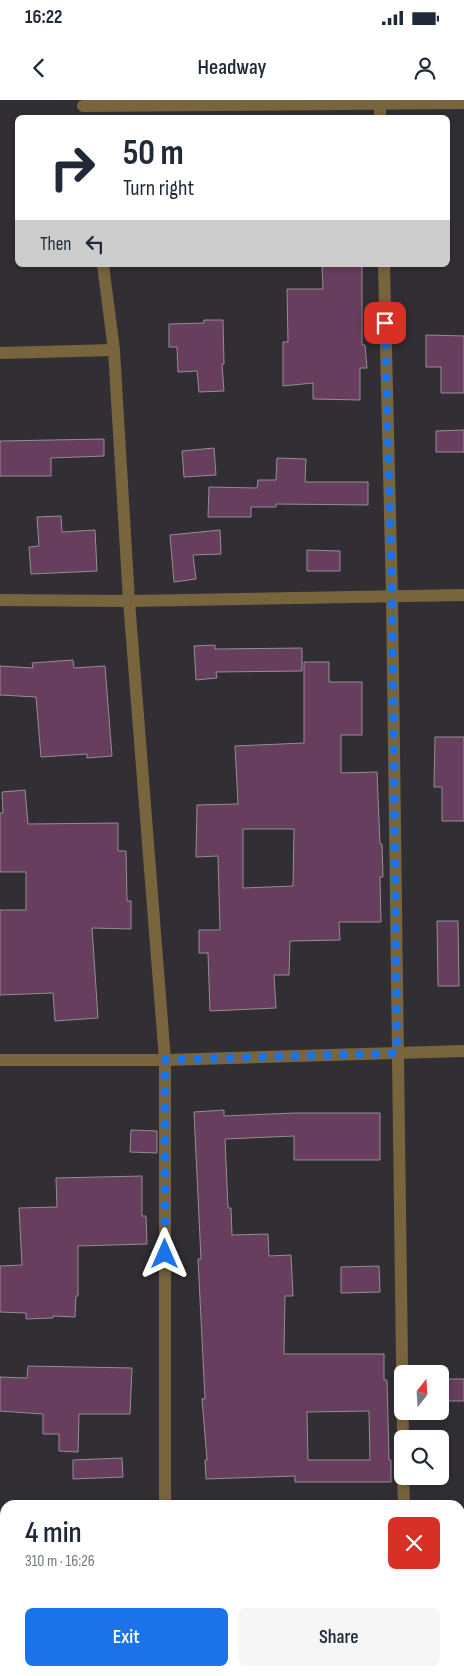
<!DOCTYPE html>
<meta charset="utf-8">
<style>
:root{--surface:#fff;--page:#f6f6f7;--text:#1f2937;--muted:#747a83;--accent:#1a73e8}
body{margin:0;font-family:"Sofia Sans Condensed",sans-serif;background:var(--page);color:var(--text);height:100vh;display:flex;flex-direction:column;font-size:19px;white-space:nowrap}
*{box-sizing:border-box;margin:0}
p{font-size:16px;color:var(--muted)}
.icon{flex:none;width:28px;height:28px;fill:none;stroke:currentColor;stroke-width:2;stroke-linecap:round;stroke-linejoin:round}
.map{position:relative;flex:1;overflow:hidden}
.details{position:absolute;left:0px;top:1400px;width:465px;height:176px;display:flex;flex-direction:column;background:var(--surface);border-radius:15px 15px 0 0;box-shadow:0 2px 8px #0003}
.details>*{flex:none}
.hud{position:absolute;left:15px;top:15px;width:435px;height:152px;border-radius:8px;box-shadow:0 2px 8px #0003;background:#fff;color:var(--text);overflow:hidden}
.needle{width:32px;rotate:17deg}
.buttons{position:absolute;left:394px;top:1265px;display:grid;gap:10px}
.buttons a{display:grid;place-items:center;width:55px;height:55px;border-radius:8px;background:var(--surface);box-shadow:0 2px 8px #0003;font-size:25px}
.pin{position:absolute;display:grid;place-items:center;width:42px;height:42px;color:#fff;margin:-21px;border-radius:10px;box-shadow:0 2px 8px #0006}
.me{position:absolute;width:55px;margin:-28px;rotate:0deg;stroke-linejoin:round;filter:drop-shadow(0 0 4px #0008)}
.turn{display:flex;align-items:center;gap:18px;height:105px;padding:0 25px;font-size:22px}
.turn .icon{width:65px;height:65px;stroke-width:2.5}
.turn b{display:block;font-size:35px;line-height:42px}
.then{display:flex;align-items:center;height:48px;padding:0 25px;background:#0003;gap:10px;font-size:19px}
.round{display:grid;place-items:center;flex:none;width:52px;height:52px;border-radius:8px;background:var(--page)}
.head{display:flex;align-items:center;justify-content:space-between;height:85px;padding:0 25px}
h1{font-size:30px;font-weight:600;line-height:38px}
.cta{display:flex;gap:10px;margin-top:auto;padding:10px 25px}
.cta a{flex:1;height:58px;border-radius:8px;background:var(--accent);color:#fff;font-size:20px;font-weight:600;line-height:58px;text-align:center}
.cta a+a{background:var(--page);color:var(--text)}
.status{display:flex;justify-content:space-between;align-items:center;height:35px;padding:0 25px;background:var(--surface);direction:ltr}
.status svg{height:14px;fill:currentColor}
header{display:flex;justify-content:space-between;align-items:center;height:65px;padding:0 25px;background:var(--surface);font-size:22px;font-weight:600}
.map>svg:first-child{display:block}
.building{fill:#683e5f;stroke:#948e92;fill-rule:evenodd}
.lines{fill:none;stroke-linecap:round;stroke-linejoin:round}
.minor{stroke:#78643d;stroke-width:12}
.route{stroke:#1a73e8;stroke-width:9;stroke-dasharray:0 16.2}
</style>
<div class="status"><b>16:22</b><svg viewBox="0 0 49 12"><path d="M0 12V9h3v3zM5 12V6h3v6zM10 12V3h3v9zM15 12V0h3v12zM26 1h20v11H26zM47 4h2v5h-2z"/></svg></div>
<header><svg class="icon" aria-label="back" viewBox="0 0 24 24"><path d="M15 5l-7 7 7 7"/></svg>Headway<svg class="icon" aria-label="person" viewBox="0 0 24 24"><circle cx="12" cy="8" r="4"/><path d="M4 21q1-7 8-7t8 7"/></svg></header>
<div class="map">
<svg width="464" height="1576" viewBox="0 0 464 1576">
<rect width="100%" height="100%" fill="#312f34"/>
<g class="building">
<polygon points="322,165 362,165 362,245 365,245 367,268 360,268 360,300 313,299 313,283 283,286 283,242 288,242 287,189 323,189"/>
<polygon points="204,220 223,220 224,264 222,264 224,291 199,292 197,271 178,272 177,247 169,247 169,224 204,223"/>
<polygon points="426,235 464,236 464,293 441,293 441,267 426,267"/>
<polygon points="464,330 464,352 436,352 436,331"/>
<polygon points="104,339 104,356 51,358 51,376 0,376 0,341"/>
<polygon points="214,348 216,375 184,377 182,351"/>
<polygon points="277,358 306,359 305,382 368,382 368,405 276,404 276,407 251,407 251,417 208,417 209,387 257,388 258,380 276,380"/>
<polygon points="61,416 62,432 95,430 97,471 31,474 29,447 39,446 37,417"/>
<polygon points="220,430 221,454 193,455 196,479 174,482 170,435"/>
<polygon points="307,450 340,451 340,471 307,471"/>
<polygon points="215,545 215,549 302,548 302,571 216,572 217,578 196,580 194,546"/>
<polygon points="73,560 74,568 105,566 112,656 87,658 87,654 41,657 36,597 0,595 0,566 33,568 32,563"/>
<path d="M304 562H329V582H362V635H341V673L377 672 380 744H382L383 777H380L381 822H339L340 840 290 841 289 875H274L276 908 210 911 208 853H199V830H220L218 756 196 757 197 705 238 704 235 646 304 643ZM243 729H294L293 786 243 788Z"/>
<polygon points="435,637 464,637 464,721 442,721 442,687 434,687"/>
<polygon points="25,690 28,724 118,723 118,751 126,751 127,801 131,801 131,829 92,828 98,918 55,921 53,893 0,895 0,810 26,810 26,772 0,772 0,713 3,713 2,692"/>
<polygon points="437,821 458,821 459,886 438,886"/>
<path d="M224 1010V1016L294 1013H380V1060H294V1036L225 1039 228 1108H231L232 1135 268 1134 269 1156 291 1155 293 1196H285L284 1254H384V1280H387L389 1360H391V1382H295V1376L206 1379 205 1360H207L202 1299H205L198 1159H201L194 1012ZM369 1311 370 1360H308L307 1312Z"/>
<polygon points="131,1030 157,1031 157,1053 130,1052"/>
<polygon points="142,1076 142,1116 146,1116 147,1144 78,1146 78,1196 76,1196 75,1217 53,1216 53,1218 26,1219 26,1213 0,1212 0,1166 22,1165 19,1108 57,1107 56,1078"/>
<polygon points="379,1166 380,1192 341,1193 341,1167"/>
<polygon points="28,1266 132,1268 130,1314 79,1314 78,1352 59,1351 59,1334 43,1334 43,1314 0,1311 0,1277 27,1278"/>
<rect x="443" y="1279" width="21" height="22"/>
<polygon points="122,1358 123,1377 73,1379 73,1360"/>
</g>
<g class="lines">
<g class="minor">
<polyline points="380,3 380,18"/>
<polyline points="83,6 464,3"/>
<polyline points="103,165 114,250 129,501 165,960 165,1405"/>
<polyline points="384,165 392,496 403,1339"/>
<polyline points="0,253 114,250"/>
<polyline points="0,500 129,501 464,495"/>
<polyline points="0,960 165,960 464,951"/>
<polyline points="403,1376 404,1405"/>
<polyline points="460,1416 464,1416"/>
<polyline points="0,1421 5,1421"/>
<polyline points="169,1571 169,1576"/>
<polyline points="410,1571 410,1576"/>
</g>
</g>
<g class="lines">
<polyline class="route" points="165,1154 165,960 397,953 392,496 385,223"/>
</g>
</svg>
<div class="buttons">
<a><svg class="needle" viewBox="-14 -14 28 28"><path d="M0-13l5 13h-10z" fill="#e53935"/><path d="M0 13l5-13h-10z" fill="#747a83"/></svg></a>
<a><svg class="icon" aria-label="search" viewBox="0 0 24 24"><circle cx="10" cy="10" r="6"/><path d="M15 15l6 6"/></svg></a>
</div>
<div class="pin" style="left:385px;top:223px;background:#d93025"><svg class="icon" aria-label="arrive" viewBox="0 0 24 24"><path d="M6 21V4h12l-3 4 3 4H6"/></svg></div>
<svg class="me" style="left:165px;top:1154px" viewBox="-20 -20 40 40"><path d="M0-17L14 15 0 8-14 15z" fill="#1a73e8" stroke="#fff" stroke-width="4"/></svg>
<div class="hud">
<div class="turn"><svg class="icon" aria-label="right" viewBox="0 0 24 24"><path d="M7 20v-9h11M14 6l5 5-5 5"/></svg><div><b>50 m</b>Turn right</div></div>
<div class="then">Then<svg class="icon" aria-label="left" viewBox="0 0 24 24"><path d="M17 20v-9H6M10 6l-5 5 5 5"/></svg></div>
</div>
<section class="details">
<div class="head"><div><h1>4 min</h1><p>310 m · 16:26</p></div><a class="round" style="background:#d93025;color:#fff"><svg class="icon" aria-label="close" viewBox="0 0 24 24"><path d="M6 6l12 12M18 6L6 18"/></svg></a></div>
<div class="cta"><a>Exit</a><a>Share</a></div>
</section>
</div>
